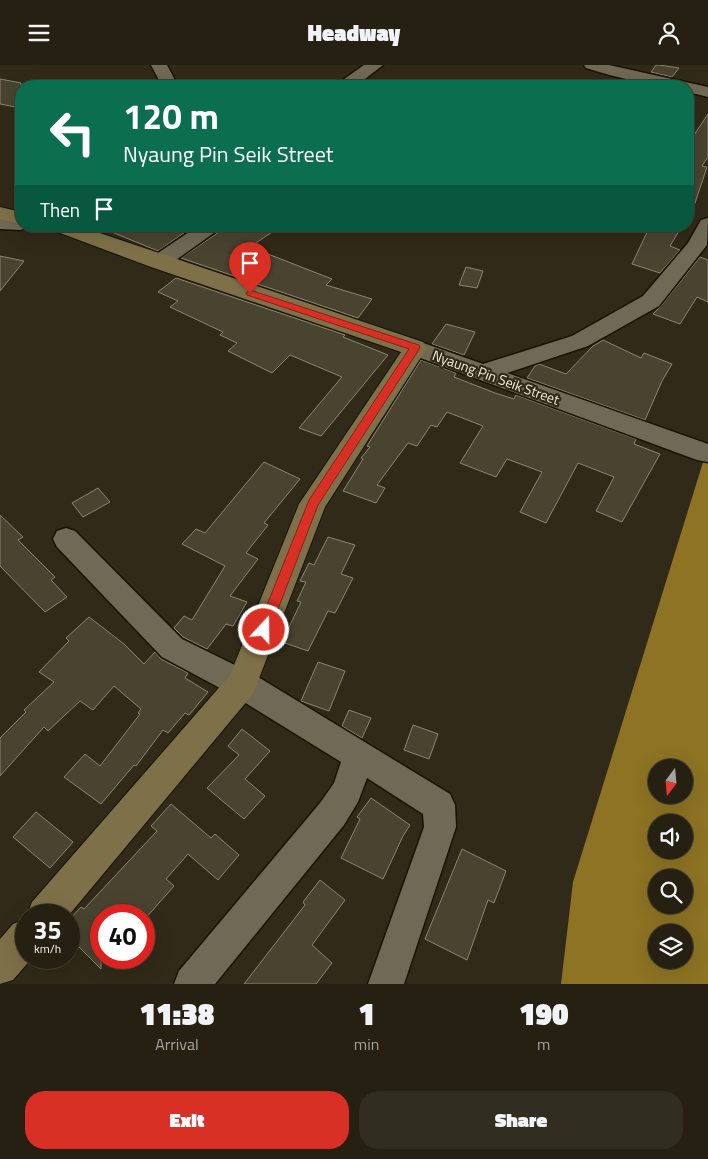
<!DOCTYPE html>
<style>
:root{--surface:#252012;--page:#312d20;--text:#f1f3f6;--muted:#a3a39f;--line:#423e32;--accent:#d93025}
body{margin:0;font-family:"Titillium Web",sans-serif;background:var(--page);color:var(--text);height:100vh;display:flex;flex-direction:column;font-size:19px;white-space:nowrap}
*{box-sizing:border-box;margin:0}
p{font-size:16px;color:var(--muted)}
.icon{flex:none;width:28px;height:28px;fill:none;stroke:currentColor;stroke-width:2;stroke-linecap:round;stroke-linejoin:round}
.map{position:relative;height:919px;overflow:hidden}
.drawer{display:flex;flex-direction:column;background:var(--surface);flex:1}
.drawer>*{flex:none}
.banner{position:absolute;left:15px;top:15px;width:679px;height:152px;border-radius:20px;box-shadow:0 5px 20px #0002,0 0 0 1px var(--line);background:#0b6e4f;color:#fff;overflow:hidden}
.needle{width:32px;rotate:196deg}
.tools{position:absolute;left:648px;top:694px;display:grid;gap:10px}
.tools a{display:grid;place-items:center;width:45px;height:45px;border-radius:50%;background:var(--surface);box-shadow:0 5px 20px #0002,0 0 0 1px var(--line);font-size:25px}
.speed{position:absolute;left:15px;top:839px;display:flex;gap:10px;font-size:25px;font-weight:700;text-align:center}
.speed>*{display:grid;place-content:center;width:65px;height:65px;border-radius:50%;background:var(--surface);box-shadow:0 5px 20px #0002,0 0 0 1px var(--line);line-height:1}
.speed small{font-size:12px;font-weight:400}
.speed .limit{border:8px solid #d22;background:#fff;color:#111}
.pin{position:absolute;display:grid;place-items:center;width:42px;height:42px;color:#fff;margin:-51px -21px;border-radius:50% 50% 50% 0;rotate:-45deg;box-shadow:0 0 5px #0007}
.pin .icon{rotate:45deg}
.me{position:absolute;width:55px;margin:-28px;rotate:21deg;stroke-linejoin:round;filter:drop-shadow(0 0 4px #0008)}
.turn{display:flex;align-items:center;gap:18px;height:105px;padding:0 25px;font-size:22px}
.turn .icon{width:65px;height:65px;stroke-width:2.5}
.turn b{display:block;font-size:35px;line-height:42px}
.then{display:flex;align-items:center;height:48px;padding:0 25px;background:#0003;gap:10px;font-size:19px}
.eta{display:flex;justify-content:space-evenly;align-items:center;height:85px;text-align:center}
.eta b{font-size:30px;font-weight:800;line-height:35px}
.cta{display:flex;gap:10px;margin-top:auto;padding:10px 25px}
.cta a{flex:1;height:58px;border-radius:20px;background:var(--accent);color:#fff;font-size:20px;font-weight:800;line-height:58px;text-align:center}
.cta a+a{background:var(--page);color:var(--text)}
header{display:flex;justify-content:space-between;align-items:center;height:65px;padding:0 25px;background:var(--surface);font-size:22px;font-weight:800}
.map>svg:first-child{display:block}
.water{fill:#8d7323;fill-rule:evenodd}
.building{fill:#494330;stroke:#8c8570}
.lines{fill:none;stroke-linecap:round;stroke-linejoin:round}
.street-casing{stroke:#191303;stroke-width:3}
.secondary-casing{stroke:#191303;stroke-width:2}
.street{fill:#706955;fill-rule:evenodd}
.secondary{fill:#7e7149;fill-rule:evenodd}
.route{fill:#d93025;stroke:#8d1f18}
.labels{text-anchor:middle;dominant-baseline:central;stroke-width:4.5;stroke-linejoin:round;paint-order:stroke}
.street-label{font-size:14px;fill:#f2eee2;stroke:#312a18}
</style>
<header><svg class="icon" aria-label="menu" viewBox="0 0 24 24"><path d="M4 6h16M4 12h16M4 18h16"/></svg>Headway<svg class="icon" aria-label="person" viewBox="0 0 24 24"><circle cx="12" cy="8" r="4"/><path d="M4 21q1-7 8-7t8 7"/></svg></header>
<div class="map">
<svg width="708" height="919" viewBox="0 0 708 919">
<rect width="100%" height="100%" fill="#312a18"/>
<path class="water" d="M708 381V919H561L573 817ZM656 702H684V730H656ZM656 758H684V785H656ZM656 812H684V840H656ZM656 868H684V895H656Z"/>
<g class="building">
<polygon points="656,0 659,0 679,3 672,12 651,7"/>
<polygon points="0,14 21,18 21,43 0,39"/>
<polygon points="708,49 708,92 702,101 707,102 691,150 688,150 688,79"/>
<polygon points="97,161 194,161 158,186"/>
<polygon points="223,161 281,161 250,182 332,214 326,220 372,234 358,253 181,193 219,167"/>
<polygon points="650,161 682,161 670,181 680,185 660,208 632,199"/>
<polygon points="0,191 24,196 0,226"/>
<polygon points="700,192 708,195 708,237 697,232 680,259 653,249 660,242"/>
<polygon points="466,202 483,206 477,223 459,220"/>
<polygon points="176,213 345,270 343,272 388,290 321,371 299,363 342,312 290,290 272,308 228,286 237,278 220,270 223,267 170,242 178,236 158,227"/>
<polygon points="446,259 475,267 464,290 432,279"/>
<polygon points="603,275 641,293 644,288 672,299 662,316 645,355 527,313 535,301 539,299 566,309 593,281"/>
<polygon points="421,295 456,308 454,312 495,328 514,334 516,330 636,374 634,379 660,389 622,457 596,446 614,412 578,398 546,458 520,447 542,407 507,394 496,412 460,398 483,361 447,347 437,362 431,360 417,381 408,378 377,420 385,423 376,438 343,426 363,394 361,393 370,382 367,381"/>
<polygon points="264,397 300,414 264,458 268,460 246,488 258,494 230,531 247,537 233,561 226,559 207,584 183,572 174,563 184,551 192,555 225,501 182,479 196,464 205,468"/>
<polygon points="98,423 110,437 83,452 72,438"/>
<polygon points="0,450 23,472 18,475 55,512 51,515 67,532 45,547 0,501"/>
<polygon points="328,472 355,480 341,509 353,513 335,548 328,546 308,586 282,577 301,537 297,536 306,517 300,516 309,498 314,500"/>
<polygon points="89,552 124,579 144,599 155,587 161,594 188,608 185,613 208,627 189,650 185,648 168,668 163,665 136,701 134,700 101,739 64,712 85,689 100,701 140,649 138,648 141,644 114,621 93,645 80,636 48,666 44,662 0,711 0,673 26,647 24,645 54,617 39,607 69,576 66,573"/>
<polygon points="318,597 345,606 329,646 301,636"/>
<polygon points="349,645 371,653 362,673 342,661"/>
<polygon points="413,660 438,669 429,694 404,685"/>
<polygon points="242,664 270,686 245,714 265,731 244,754 207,723 239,690 228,681"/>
<polygon points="371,733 410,760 403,771 383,814 341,793 360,754 357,752"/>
<polygon points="171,739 211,773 215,769 239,790 218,815 188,789 166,814 174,821 144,855 144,846 140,850 101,850 101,904 69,872 69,855 81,842 84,844 157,766 151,761"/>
<polygon points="36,747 73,777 50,803 13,772"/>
<polygon points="462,784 506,806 494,838 488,835 467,895 425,874"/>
<polygon points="320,815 345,835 312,880 332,898 316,919 244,919 305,840 303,837"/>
</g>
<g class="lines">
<defs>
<g id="street">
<polygon points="151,0 167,0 176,17 176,21 160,21 160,17"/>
<polygon points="364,0 383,0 356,21 338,21 340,17"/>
<path d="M584 0H609L708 22V32L688 27V21C651 21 621 14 586 3Z"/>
<polygon points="0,152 21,153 21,161 29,161 21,165 0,164"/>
<polygon points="708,153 707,180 659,241 588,281 507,308 708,379 708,397 697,395 407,288 404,283 407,278 415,275 483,299 572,271 643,231 688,178 701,155"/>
<polygon points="198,161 221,161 218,165 166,202 159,203 152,202 149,197 152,192"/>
<polygon points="66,463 75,466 182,574 253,609 450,729 455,740 456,762 404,919 368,919 424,762 423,749 367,713 358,737 344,760 215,919 174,919 179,906 320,738 334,718 341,697 231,629 162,592 57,482 53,474 57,466"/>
</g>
<g id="secondary">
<polygon points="0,142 21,147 21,159 0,154"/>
<polygon points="49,161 79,161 423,277 427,283 325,442 253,629 69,850 27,850 32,837 230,610 299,439 401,287 151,202 52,165"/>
<polygon points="26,854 26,892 33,892 13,915 0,919 0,874 13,859"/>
</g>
</defs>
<use href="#street" class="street-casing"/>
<use href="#secondary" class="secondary-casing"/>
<use href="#street" class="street"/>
<use href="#secondary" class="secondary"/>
</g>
<polygon class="route" points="250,225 419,280 420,283 318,440 270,565 268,569 264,570 259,569 257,565 309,435 409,284 247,230 246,228"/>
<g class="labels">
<g class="street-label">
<text transform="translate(496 312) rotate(20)">Nyaung Pin Seik Street</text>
</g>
</g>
</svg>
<div class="tools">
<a><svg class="needle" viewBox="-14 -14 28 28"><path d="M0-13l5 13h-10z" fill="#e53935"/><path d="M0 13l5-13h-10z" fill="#a3a39f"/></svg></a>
<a><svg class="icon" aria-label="sound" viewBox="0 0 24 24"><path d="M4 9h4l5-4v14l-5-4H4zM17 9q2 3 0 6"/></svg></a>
<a><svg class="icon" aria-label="search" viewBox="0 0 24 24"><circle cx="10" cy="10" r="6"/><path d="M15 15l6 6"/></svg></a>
<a><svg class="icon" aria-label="layers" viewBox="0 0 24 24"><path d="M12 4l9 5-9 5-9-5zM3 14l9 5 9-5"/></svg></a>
</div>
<div class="speed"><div>35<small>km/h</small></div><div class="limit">40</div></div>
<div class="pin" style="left:250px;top:228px;background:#d93025"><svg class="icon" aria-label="arrive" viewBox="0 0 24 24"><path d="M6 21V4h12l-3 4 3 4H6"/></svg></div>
<svg class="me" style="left:264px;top:565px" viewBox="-20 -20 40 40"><circle r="17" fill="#d93025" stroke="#fff" stroke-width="3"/><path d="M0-11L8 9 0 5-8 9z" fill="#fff"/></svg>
<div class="banner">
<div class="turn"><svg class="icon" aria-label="left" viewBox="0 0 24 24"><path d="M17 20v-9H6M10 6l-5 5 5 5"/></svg><div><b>120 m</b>Nyaung Pin Seik Street</div></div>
<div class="then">Then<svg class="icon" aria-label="arrive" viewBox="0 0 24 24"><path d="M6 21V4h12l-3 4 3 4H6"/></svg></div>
</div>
</div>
<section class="drawer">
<div class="eta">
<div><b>11:38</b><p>Arrival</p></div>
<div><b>1</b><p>min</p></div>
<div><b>190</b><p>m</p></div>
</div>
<div class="cta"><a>Exit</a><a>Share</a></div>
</section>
